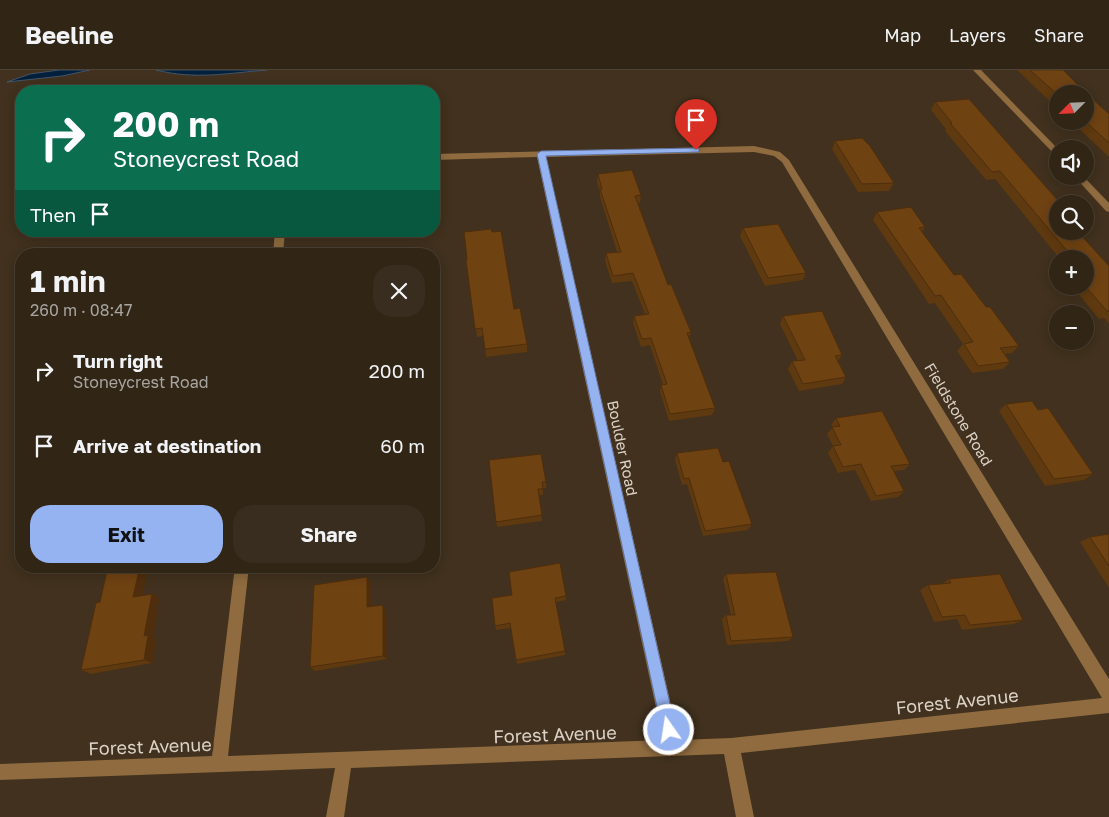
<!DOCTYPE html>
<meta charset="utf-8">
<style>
:root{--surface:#312516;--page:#392d1f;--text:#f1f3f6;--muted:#a8a5a1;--line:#4c4235;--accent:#95b2f1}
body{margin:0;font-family:"Golos Text",sans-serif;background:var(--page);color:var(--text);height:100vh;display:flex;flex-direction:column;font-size:19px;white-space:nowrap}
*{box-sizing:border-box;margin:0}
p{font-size:16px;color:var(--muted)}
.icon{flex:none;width:28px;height:28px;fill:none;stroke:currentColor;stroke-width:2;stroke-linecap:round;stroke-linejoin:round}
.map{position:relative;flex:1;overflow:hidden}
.sheet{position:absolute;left:15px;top:178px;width:425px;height:325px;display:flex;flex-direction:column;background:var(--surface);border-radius:20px;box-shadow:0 2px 12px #0003,0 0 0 1px var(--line)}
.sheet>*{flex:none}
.hud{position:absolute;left:15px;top:15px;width:425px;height:152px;border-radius:20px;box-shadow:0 2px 12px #0003,0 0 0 1px var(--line);background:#0b6e4f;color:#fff;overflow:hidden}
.needle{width:32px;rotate:246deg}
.buttons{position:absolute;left:1049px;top:15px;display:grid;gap:10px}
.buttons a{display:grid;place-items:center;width:45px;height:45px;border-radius:50%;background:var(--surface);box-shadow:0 2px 12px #0003,0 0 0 1px var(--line);font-size:25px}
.pin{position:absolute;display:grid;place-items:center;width:42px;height:42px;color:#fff;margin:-51px -21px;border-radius:50% 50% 50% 0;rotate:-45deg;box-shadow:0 0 5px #0007}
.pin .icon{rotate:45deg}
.me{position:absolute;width:55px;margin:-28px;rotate:347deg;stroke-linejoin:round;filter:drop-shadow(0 0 4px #0008)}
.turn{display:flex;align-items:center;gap:18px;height:105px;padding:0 15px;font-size:22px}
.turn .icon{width:65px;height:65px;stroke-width:2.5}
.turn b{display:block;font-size:35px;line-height:42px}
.then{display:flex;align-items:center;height:48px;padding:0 15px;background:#0003;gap:10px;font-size:19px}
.round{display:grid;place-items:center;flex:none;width:52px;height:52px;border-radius:20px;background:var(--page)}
.overview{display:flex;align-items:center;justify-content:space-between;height:85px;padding:0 15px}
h1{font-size:30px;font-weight:700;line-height:38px}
.action{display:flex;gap:10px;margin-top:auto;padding:10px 15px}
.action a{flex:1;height:58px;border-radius:20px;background:var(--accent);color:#111;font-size:20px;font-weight:700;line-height:58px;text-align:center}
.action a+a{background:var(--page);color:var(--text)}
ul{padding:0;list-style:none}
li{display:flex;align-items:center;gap:15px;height:75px;padding:0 15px}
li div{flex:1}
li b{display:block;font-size:19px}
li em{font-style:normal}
header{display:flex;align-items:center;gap:30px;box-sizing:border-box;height:70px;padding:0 25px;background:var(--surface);border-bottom:1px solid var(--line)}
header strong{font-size:24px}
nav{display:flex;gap:28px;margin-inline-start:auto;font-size:18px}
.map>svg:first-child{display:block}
.water{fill:#021f3c;stroke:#435566}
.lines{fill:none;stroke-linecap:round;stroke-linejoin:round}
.minor{fill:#8f6b3f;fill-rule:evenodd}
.wall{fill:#5f390f}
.shaded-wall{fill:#4e2e0d}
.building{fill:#6f4212;stroke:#4e2e0d}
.route{fill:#95b2f1;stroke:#61749d}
.labels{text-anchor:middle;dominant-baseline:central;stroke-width:5;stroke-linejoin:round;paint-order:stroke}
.street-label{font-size:15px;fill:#dcd2c7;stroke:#41311e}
.near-street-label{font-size:18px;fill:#dcd2c7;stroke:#41311e}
</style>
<header>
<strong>Beeline</strong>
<nav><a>Map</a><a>Layers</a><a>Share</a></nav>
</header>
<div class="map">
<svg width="1109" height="747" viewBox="0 0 1109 747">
<rect width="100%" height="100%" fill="#41311e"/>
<g class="water">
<polygon points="59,0 90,0 62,6 7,12 30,4"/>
<path d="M156 0H267C228 3 196 10 156 0Z"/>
</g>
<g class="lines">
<g class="minor">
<polygon points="973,0 981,0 1058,79 1058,88"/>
<path d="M754 76 780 82 789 90 1109 609V643L741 683 754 747H736L724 684 351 698 344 747H326L335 698 0 710V694L212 686 235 496H249L228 686 663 670 537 87 434 90V84ZM754 82 774 86 782 92 1102 628 731 668 679 670 546 87Z"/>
<polygon points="1074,106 1083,106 1109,133 1109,142 1106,141"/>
<polygon points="275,161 285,161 283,184 273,184"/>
</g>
</g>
<g class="wall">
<polygon points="1017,0 1063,0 1087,24 1109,44 1109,87 1071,51 1085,51 1085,24 1058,24 1058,39"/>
<polygon points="935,32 1085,162 1081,166 1109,196 1109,254 1104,248 1099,249 1072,216 1085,216 1085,189 1060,189 995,109 986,110 945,61 946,59 931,40"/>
<polygon points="835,71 894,113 889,121 858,122 832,79"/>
<polygon points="598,104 641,125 640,133 638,133 668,215 691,262 689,268 715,338 712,345 669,351 660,322 661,315 663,315 650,275 641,277 633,253 634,246 645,244 632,211 612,213 605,191 606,183 617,182 600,127 600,122 597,112"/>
<polygon points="877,142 925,157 922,162 954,205 986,237 1019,276 1012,283 1005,284 1010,292 1003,299 972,303 957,281 963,274 935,233 929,234 873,150"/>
<polygon points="743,158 806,203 803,210 765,216 740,166"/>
<polygon points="466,190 514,239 527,274 527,282 486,287 484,266 477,267"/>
<polygon points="783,246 842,285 838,291 846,307 842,314 799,321 788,299 792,291 798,291 780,254"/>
<polygon points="1006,334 1038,340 1093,404 1084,410 1045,416 999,341"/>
<polygon points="836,348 910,394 904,400 894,401 904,421 898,427 871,431 855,400 838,403 828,383 833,376 827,364 833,357 831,355"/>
<polygon points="677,383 723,392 752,454 748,460 703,466 687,414 682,415 675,390"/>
<polygon points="489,390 546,412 546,418 543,418 543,425 539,425 542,451 497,457"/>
<polygon points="1109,464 1109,518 1080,472 1090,467"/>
<polygon points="108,496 149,496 142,525 152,524 159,528 153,568 156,569 152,593 91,604 81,600 100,532"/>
<polygon points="726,504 793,567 788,571 727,575 722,549 726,545 731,545 723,509"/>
<polygon points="949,509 1023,550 1014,554 962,560 957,549 934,552 920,520 928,515 942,514"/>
<polygon points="371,512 371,536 383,535 386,539 387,589 315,601 310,597"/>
<polygon points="566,526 566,530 556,532 565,581 565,585 517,594 511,558 496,560 495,556 492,528"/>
</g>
<g class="shaded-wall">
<polygon points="140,496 149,496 141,531 133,527"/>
<polygon points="367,507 371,512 371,541 367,537"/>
<polygon points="152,524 159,528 153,568 156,569 152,593 144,590 144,566"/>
<polygon points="383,535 386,539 387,589 383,586"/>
</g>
<g class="building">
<polygon points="1030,0 1063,0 1087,24 1109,44 1109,73 1085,51 1085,24 1058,24 1058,25"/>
<polygon points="969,29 1061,134 1058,134 1058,161 1085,161 1078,162 1109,196 1109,241 1107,241 1085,216 1085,189 1074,189 1000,101 992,102 950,53 952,53 935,32"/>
<polygon points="862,68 870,76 894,113 862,114 835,71"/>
<polygon points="632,100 641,125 635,126 668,215 671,214 691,262 687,263 715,338 670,344 661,315 667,314 651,268 642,269 634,246 649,244 633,203 613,206 606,183 621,182 600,119 602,119 598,104"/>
<polygon points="911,137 925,157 919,158 954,205 961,204 986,237 990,237 1019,276 1000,278 1010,292 978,296 964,274 973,272 941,225 935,226 877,142"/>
<polygon points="778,154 806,203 768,208 743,158"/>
<polygon points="491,159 492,162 501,161 514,239 520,238 527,274 485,279 482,258 475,259 466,190 467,189 464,162"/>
<polygon points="822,241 842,285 835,286 846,307 803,314 792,291 805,290 783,246"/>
<polygon points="1032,331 1038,340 1048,338 1093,404 1054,409 1006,334"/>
<polygon points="882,341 910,394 891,396 904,421 876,426 861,394 843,397 833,376 841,375 832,357 840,356 836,348"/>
<polygon points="718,378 723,392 729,391 752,454 705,461 689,408 684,409 677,383"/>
<polygon points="541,384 546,412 542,412 543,419 538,419 542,445 496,452 489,390"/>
<polygon points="1109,464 1109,496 1090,467"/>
<polygon points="560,493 566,526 555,528 565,581 516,590 510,553 495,556 492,528 512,525 509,502"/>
<polygon points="108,496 140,496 133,527 152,524 144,566 148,565 144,590 81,600 96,533 100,532"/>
<polygon points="776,502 793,567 731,571 726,545 735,545 726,504"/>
<polygon points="1000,504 1023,550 970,555 965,545 942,547 928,515 951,513 949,509"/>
<polygon points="367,507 367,537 383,535 383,586 310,597 314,515"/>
</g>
<polygon class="route" points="696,78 699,79 699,82 546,86 676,660 674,665 669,667 664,665 662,660 537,84 541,81"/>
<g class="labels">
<g class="street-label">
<text transform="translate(959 344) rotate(59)">Fieldstone Road</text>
<text transform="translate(623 378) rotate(78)">Boulder Road</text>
</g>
<g class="near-street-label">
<text transform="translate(957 631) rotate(-6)">Forest Avenue</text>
<text transform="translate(555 664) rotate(-2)">Forest Avenue</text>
<text transform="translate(150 676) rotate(-2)">Forest Avenue</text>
</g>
</g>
</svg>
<div class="buttons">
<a><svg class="needle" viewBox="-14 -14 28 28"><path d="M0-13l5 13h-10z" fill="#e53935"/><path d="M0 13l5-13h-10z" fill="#a8a5a1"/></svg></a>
<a><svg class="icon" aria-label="sound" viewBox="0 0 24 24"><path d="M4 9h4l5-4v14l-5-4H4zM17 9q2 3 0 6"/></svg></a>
<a><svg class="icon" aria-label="search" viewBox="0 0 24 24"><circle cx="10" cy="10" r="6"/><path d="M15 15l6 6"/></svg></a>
<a>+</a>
<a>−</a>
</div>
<div class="pin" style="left:696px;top:80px;background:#d93025"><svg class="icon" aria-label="arrive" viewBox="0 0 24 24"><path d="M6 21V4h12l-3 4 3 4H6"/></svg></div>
<svg class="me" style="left:669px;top:660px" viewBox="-20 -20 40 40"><circle r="17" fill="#95b2f1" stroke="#fff" stroke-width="3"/><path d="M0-11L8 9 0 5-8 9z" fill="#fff"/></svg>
<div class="hud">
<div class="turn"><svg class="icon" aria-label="right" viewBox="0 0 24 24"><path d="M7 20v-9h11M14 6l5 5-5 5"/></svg><div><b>200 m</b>Stoneycrest Road</div></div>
<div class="then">Then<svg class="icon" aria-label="arrive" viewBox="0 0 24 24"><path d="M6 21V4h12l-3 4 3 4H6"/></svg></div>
</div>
<section class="sheet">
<div class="overview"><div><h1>1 min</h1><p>260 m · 08:47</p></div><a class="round"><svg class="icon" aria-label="close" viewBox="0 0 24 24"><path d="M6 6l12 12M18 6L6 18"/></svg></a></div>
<ul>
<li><svg class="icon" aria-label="right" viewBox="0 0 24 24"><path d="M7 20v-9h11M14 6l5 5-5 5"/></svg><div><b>Turn right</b><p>Stoneycrest Road</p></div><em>200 m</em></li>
<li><svg class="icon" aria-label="arrive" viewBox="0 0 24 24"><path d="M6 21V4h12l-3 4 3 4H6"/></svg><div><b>Arrive at destination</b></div><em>60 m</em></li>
</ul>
<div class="action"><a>Exit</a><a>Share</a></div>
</section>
</div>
